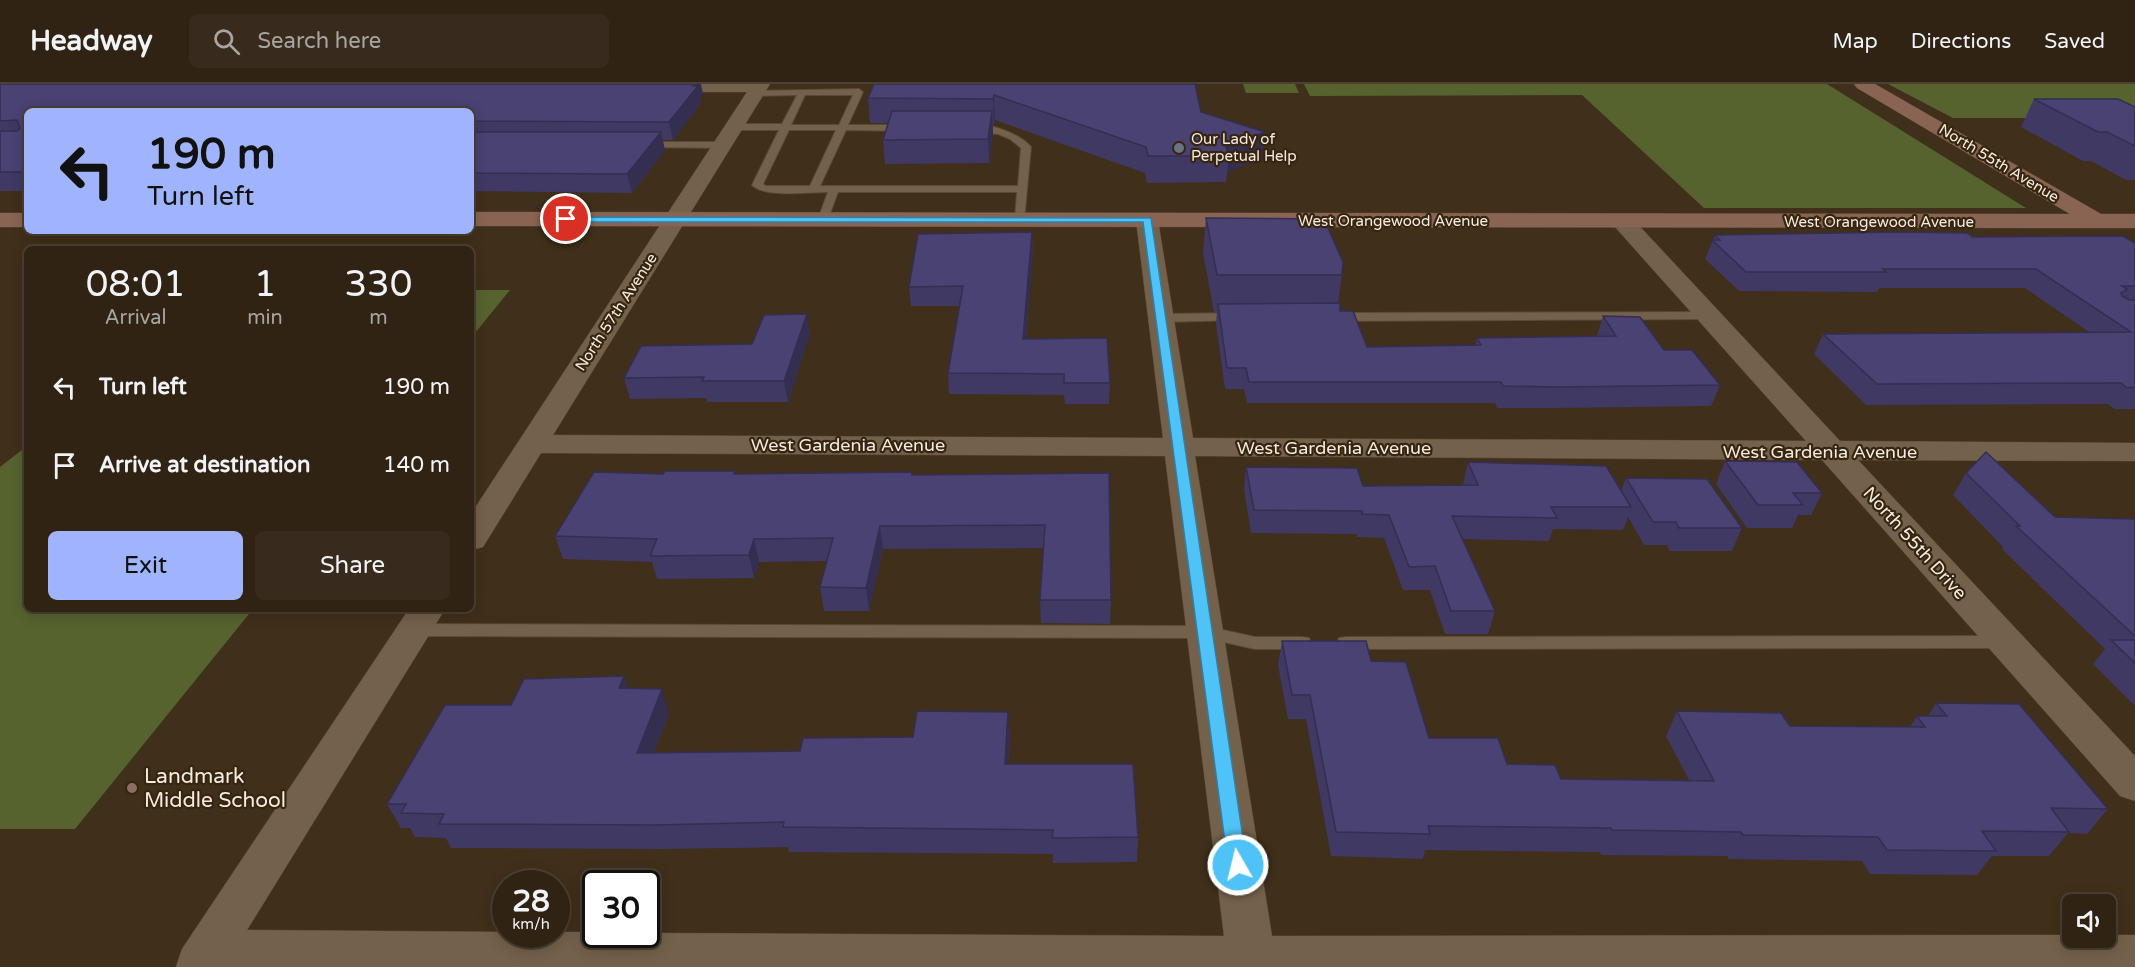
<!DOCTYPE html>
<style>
:root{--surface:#302314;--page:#382b1d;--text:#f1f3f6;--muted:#a8a4a0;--line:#4b4034;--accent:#a0b3fd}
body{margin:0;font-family:"Varela Round",sans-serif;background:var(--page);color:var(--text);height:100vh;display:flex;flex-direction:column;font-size:22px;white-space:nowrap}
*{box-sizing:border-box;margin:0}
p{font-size:20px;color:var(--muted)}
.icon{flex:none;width:33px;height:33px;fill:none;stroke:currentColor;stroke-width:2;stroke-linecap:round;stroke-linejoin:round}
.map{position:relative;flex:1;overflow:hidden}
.panel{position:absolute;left:24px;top:162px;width:450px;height:366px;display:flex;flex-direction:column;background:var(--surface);border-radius:9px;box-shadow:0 3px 15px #0003,0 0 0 2px var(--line)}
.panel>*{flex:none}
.guide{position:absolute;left:24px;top:24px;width:450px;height:126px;border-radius:9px;box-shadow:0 3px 15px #0003,0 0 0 2px var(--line);background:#a0b3fd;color:#111;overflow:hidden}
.tools{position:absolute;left:2062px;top:810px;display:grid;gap:12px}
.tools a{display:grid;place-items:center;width:54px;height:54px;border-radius:9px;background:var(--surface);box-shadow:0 3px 15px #0003,0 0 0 2px var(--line);font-size:30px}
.speed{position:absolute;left:492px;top:786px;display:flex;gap:12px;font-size:30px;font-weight:700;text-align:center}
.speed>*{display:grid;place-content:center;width:78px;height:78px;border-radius:50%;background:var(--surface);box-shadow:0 3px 15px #0003,0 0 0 2px var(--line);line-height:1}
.speed small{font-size:15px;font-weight:400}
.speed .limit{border:3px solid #111;border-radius:9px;background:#fff;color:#111}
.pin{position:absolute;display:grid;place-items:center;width:51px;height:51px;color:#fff;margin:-26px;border:3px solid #fff;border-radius:50%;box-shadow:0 2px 6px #0007}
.me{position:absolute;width:66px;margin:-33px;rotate:352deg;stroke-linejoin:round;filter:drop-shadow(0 0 4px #0008)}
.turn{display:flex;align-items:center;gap:21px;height:126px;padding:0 24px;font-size:27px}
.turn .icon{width:78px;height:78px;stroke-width:2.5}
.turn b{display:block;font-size:42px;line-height:51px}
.eta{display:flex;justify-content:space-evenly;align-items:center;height:102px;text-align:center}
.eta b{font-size:36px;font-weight:600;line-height:42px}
.button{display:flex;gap:12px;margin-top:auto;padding:12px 24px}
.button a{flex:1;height:69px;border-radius:9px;background:var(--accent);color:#111;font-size:24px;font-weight:600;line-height:69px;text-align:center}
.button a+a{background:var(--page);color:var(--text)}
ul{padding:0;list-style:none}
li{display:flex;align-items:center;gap:18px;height:78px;padding:0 24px}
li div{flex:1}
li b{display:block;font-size:22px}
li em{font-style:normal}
header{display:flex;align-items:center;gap:36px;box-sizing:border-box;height:84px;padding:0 30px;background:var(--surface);border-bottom:2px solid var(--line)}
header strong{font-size:28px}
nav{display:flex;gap:33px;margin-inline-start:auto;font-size:21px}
.search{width:420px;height:54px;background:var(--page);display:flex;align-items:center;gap:15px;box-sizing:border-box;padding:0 21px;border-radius:9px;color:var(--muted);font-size:22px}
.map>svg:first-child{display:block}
.green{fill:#56632f}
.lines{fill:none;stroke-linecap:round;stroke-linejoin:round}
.lane-casing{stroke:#584a37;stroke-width:2}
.street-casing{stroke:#584a37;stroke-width:1}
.secondary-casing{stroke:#584a37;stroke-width:1}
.lane{fill:#74614b;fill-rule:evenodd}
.street{fill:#74614b;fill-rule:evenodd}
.secondary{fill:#8a6452;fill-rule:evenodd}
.wall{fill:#403963}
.shaded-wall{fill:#342e50}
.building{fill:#4a4273;stroke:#342e50;stroke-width:1.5}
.route{fill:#4fc3f7;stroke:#337fa1;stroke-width:1.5}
.worship-dot{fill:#6b7280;stroke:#362510;stroke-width:2}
.education-dot{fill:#8d6e63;stroke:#362510;stroke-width:2}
.labels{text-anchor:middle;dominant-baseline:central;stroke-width:4.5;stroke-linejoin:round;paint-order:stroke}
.far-poi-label{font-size:15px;fill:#f5eadd;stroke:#362510;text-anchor:start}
.far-street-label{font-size:15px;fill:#f5eadd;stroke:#362510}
.street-label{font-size:18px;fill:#f5eadd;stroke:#362510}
.near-poi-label{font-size:21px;fill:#f5eadd;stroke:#362510;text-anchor:start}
</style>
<header>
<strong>Headway</strong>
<div class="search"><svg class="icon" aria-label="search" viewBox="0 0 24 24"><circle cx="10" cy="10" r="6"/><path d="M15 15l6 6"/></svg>Search here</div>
<nav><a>Map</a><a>Directions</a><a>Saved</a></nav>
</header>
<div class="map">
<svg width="2135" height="883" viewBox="0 0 2135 883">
<rect width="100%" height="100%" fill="#402f1a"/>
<g class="green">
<polygon points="1243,0 1295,0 1299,9 1246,9"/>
<polygon points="1304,0 1827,0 2026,124 1704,124 1582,11 1310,12"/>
<polygon points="1888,0 2135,0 2135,34 1953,34"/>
<polygon points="471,206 510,206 471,254"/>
<polygon points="27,362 27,525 253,525 75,745 0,745 0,383"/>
</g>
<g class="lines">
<defs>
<g id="lane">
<path d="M859 5 863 8 848 41H908L913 44 908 47 846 46 820 102H1018L1021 64 1010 55 998 50 970 48 965 45C982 34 1019 49 1031 63L1024 137H1016L1015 135 1017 108H838L828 135 823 138 818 135 828 108C809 108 765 114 752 101L779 46H734L729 43 734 40H782L797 11 755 12 752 11V7ZM805 11H853L839 41H791ZM789 46H836L810 102H766L763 100Z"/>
<polygon points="642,58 722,58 727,61 722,64 639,63 637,61"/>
<polygon points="1708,228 1713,229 1714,232 1713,235 1334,237 1328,233 1334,229"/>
<polygon points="1239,229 1244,230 1245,233 1244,236 1161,238 1155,234 1161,230"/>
<polygon points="413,540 1205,542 1255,553 1302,553 1309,554 1311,559 1309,564 1302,565 1255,565 1205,554 413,552 407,550 404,546 407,542"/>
<polygon points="2004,552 2011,553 2013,558 2011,563 2004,564 1346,565 1339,564 1337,559 1339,554 1346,553"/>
</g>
<polygon id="street" points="649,0 770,0 553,351 1163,354 1136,136 1139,131 1147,129 1155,131 1158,136 1193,354 1806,357 1615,143 1612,138 1615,133 1623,131 1631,133 1840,357 2135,359 2135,377 1858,376 2135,672 2135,717 2120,712 1822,376 1195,372 1272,852 2073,851 2073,854 2106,854 2106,851 2135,851 2135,883 176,883 182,865 190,853 409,525 445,525 247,846 506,848 506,850 556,850 556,848 596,848 596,850 646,850 646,849 1224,852 1165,372 541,369 483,463 471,466 471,430 747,8 656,8 650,7 647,3"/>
<g id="secondary">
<polygon points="1854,0 1875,0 2101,130 2135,130 2135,144 471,142 471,128 2070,130 1857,4"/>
<rect x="0" y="129" width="27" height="14"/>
</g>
</defs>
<use href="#lane" class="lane-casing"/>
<use href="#street" class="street-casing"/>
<use href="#secondary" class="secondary-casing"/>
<use href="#lane" class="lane"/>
<use href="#street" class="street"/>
<use href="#secondary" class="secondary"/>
</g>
<g class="wall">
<polygon points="0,0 703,10 700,14 701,19 673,56 662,56 665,66 632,109 471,107 471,27 27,27 27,107 0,107"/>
<polygon points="874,0 1201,28 1262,74 1227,88 1226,98 1147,99 1145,89 995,36 994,40 993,40 993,50 989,79 885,80 883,56 888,39 870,39 868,14"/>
<polygon points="2034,15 2135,23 2135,96 2126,96 2091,77 2083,77 2021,43"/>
<polygon points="1206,134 1342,191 1338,219 1340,227 1367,263 1475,261 1477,254 1597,252 1603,232 1664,266 1720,301 1711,322 1553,324 1497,324 1495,319 1247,319 1244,305 1225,305 1216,240 1217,228 1214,228 1203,169"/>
<polygon points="1032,148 1033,167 1026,255 1110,299 1109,320 1065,320 1064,311 949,310 948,289 960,222 911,222 909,203"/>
<polygon points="1715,151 1973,153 2135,159 2135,325 2114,325 2108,320 1866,321 1814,270 1823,250 2089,248 2025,204 1879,204 1877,208 1739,207 1705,175"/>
<polygon points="810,250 788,318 707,318 706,314 630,315 624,294"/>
<polygon points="1725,377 1822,409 1811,431 1798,431 1792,444 1747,444 1716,400"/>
<polygon points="1468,378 1621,407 1626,394 1742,444 1732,467 1670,467 1667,461 1644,461 1628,433 1623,446 1553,445 1549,457 1463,455 1495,527 1488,550 1445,550 1430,506 1403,506 1384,454 1357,453 1357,450 1251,449 1244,405 1246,383 1363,402 1463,401"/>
<polygon points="912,388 912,391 1109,389 1111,516 1110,540 1041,539 1040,516 1044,464 883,465 869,527 824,527 820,503 827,477 759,478 754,494 657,495 652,478 563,475 555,452 663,390 736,390"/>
<polygon points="1966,389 2055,433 2135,435 2135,622 2093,580 2105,565 2002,465 2003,463 1953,411"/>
<polygon points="1282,557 1371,577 1429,654 1507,680 1561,695 1689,696 1666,652 1677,627 1790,642 1910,643 1917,632 1928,632 1936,619 2108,725 2087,750 2068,749 2049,772 1992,772 1977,791 1870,790 1862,777 1729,775 1727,772 1601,771 1600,768 1425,766 1423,775 1331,772 1306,635 1288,635 1278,581"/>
<polygon points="628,604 669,629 654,669 800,667 1010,652 1008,680 1138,753 1137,778 1053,779 1053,770 789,768 788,763 664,765 451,764 446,754 415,753 410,744 401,744 387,720 511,621"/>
</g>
<g class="shaded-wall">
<polygon points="695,0 701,0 703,10 700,14 701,19 673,56 669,38"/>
<polygon points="994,11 995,36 994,40 993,15"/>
<polygon points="992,27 993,50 989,79 988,55"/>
<polygon points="661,48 665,66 632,109 627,90"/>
<polygon points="1265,48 1262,74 1227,88 1229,72 1226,63"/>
<polygon points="1032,148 1033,167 1024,275 1023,255"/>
<polygon points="807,230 810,250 788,318 784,297"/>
<polygon points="880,442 883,465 869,527 866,504"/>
<polygon points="754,455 759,478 754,494 749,471"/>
<polygon points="624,592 632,616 619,604"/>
<polygon points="662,605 669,629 645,693 637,669"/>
<polygon points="1008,628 1010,652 1006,704 1005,680"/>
</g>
<g class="building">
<polygon points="0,0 695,0 693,2 698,2 669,38 471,37 471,27 27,27 27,88 0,88 0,47 17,47 20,44 17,36 0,37"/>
<polygon points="874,0 1195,0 1201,28 1265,48 1226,63 1229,72 1148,72 1146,63 994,11 993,15 868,14"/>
<polygon points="2034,15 2118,15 2135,23 2135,62 2107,48 2098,48"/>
<polygon points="892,27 992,27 988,55 883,56"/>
<polygon points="471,48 661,48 627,90 471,89"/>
<polygon points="1206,134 1324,135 1343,178 1342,191 1217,191"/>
<polygon points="1032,148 1023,255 1107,254 1110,299 1064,299 1064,290 948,289 963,202 909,203 918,150"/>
<polygon points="1899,148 1967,149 1973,153 2123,152 2135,159 2135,202 2122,202 2127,205 2121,209 2122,212 2129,216 2135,216 2135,303 2127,304 2121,299 1877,300 1823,250 2131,248 2036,185 1883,185 1886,188 1746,188 1712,156 1720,156 1715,151"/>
<polygon points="1340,219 1340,227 1353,227 1367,263 1481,261 1477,254 1616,252 1603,232 1640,233 1664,266 1692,266 1720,301 1559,303 1503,302 1501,298 1249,298 1246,284 1227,284 1218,220"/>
<polygon points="807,230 784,297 702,297 704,293 624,294 641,262 752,260 764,231"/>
<polygon points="1986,368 2055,433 2135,435 2135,552 2016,442 2020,442 1966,389"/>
<polygon points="1725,377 1797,378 1822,409 1793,409 1803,421 1758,421"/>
<polygon points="1468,378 1606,382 1631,423 1551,423 1557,434 1452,432 1495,527 1451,527 1435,482 1409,483 1389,431 1362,430 1362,427 1254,426 1246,383 1357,384 1363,402 1478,401"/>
<polygon points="665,387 735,387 734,390 912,388 912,391 1109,389 1111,516 1040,516 1045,441 880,442 866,504 820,503 833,454 754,455 749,471 650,472 657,455 555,452 594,388 663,390"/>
<polygon points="1626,394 1707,395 1742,444 1679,444 1676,438 1653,438"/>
<polygon points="2111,556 2135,556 2135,579"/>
<polygon points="1282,557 1366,557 1371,577 1406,578 1429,654 1498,654 1507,680 1555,681 1561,695 1714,697 1677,627 1781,629 1790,642 1925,643 1917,632 1947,632 1936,619 2019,620 2108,725 2051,724 2069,748 1982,747 1996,767 1887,766 1878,753 1743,751 1741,748 1612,746 1611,744 1428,742 1430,750 1336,748 1310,611 1292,611"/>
<polygon points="624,592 619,604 662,605 637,669 800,667 803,654 913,653 917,627 1008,628 1005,680 1133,680 1138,753 1052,754 1053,746 783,743 784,738 655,741 439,740 444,730 401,729 406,720 387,720 445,621 511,621 524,595"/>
</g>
<polygon class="route" points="563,133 1151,134 1247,781 1244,787 1238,789 1231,787 1228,781 1143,138 566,138 562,135"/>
<circle class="worship-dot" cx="1179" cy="64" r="6"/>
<circle class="education-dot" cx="132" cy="704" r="6"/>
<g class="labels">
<g class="far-poi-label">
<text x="1191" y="55">Our Lady of<tspan x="1191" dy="17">Perpetual Help</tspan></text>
</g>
<g class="far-street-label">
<text transform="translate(1999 79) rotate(31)">North 55th Avenue</text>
<text x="1393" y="137">West Orangewood Avenue</text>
<text x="1879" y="138">West Orangewood Avenue</text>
<text transform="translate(616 228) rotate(-57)">North 57th Avenue</text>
</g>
<g class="street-label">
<text x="848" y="361">West Gardenia Avenue</text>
<text x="1334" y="364">West Gardenia Avenue</text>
<text x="1820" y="368">West Gardenia Avenue</text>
<text transform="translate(1915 459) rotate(48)">North 55th Drive</text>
</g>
<g class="near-poi-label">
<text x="144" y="692">Landmark<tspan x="144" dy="24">Middle School</tspan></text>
</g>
</g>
</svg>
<div class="tools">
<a><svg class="icon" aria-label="sound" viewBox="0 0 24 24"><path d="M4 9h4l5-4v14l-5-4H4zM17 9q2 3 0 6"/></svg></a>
</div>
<div class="speed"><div>28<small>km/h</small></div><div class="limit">30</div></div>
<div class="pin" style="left:566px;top:135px;background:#d93025"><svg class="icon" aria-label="arrive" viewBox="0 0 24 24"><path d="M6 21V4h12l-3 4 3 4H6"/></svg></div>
<svg class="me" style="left:1238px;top:781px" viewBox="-20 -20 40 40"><circle r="17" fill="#4fc3f7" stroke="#fff" stroke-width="3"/><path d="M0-11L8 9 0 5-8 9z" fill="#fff"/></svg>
<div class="guide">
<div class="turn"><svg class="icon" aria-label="left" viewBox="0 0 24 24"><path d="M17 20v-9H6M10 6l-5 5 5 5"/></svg><div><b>190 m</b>Turn left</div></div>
</div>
<section class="panel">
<div class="eta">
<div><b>08:01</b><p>Arrival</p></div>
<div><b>1</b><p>min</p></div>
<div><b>330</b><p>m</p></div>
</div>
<ul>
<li><svg class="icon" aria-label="left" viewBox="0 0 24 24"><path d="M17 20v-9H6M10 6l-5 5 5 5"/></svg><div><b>Turn left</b></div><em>190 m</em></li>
<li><svg class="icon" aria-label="arrive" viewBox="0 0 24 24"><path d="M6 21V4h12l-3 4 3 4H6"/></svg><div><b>Arrive at destination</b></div><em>140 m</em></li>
</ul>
<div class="button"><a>Exit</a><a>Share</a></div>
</section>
</div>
